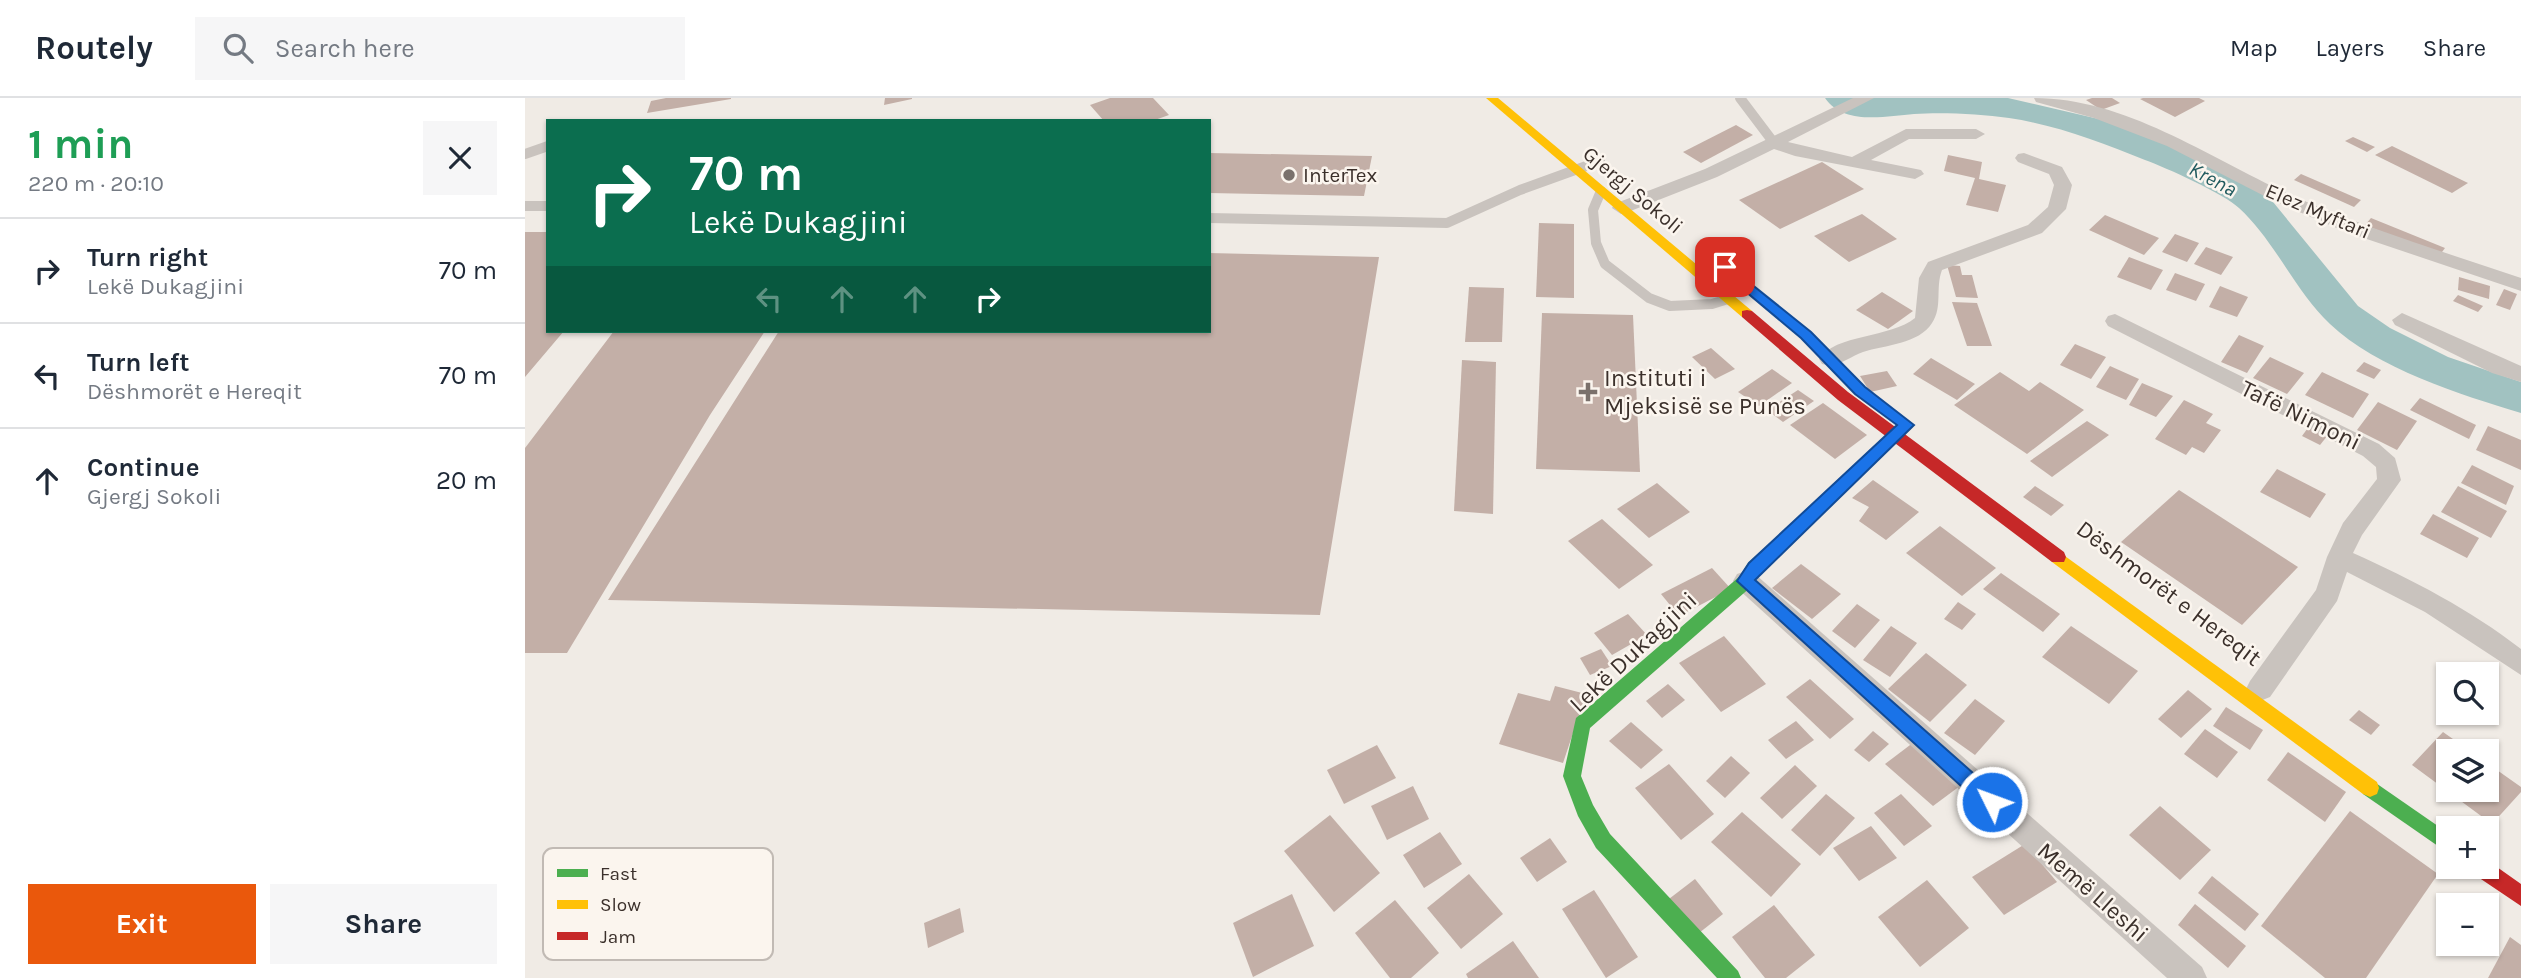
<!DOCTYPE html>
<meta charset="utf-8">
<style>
:root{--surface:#fff;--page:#f6f6f7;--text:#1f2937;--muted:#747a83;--line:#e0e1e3;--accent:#ea580c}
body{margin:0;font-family:Karla,sans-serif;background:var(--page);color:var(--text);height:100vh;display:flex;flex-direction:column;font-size:26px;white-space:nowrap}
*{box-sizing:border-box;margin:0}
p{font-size:23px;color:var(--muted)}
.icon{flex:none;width:38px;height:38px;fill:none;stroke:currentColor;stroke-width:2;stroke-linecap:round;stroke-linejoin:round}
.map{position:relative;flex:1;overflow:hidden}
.details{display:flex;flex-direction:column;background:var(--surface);width:525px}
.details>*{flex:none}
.top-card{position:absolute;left:21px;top:21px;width:665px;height:214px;border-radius:0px;box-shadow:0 2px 5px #0004;background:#0b6e4f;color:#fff;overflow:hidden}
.tools{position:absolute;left:1911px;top:564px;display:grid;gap:14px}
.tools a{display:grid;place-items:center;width:63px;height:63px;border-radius:0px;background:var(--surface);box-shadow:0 2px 5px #0004;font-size:35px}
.pin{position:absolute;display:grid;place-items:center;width:60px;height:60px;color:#fff;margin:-30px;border-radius:14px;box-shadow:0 4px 10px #0006}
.me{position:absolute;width:77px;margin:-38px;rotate:312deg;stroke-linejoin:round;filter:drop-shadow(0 0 5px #0008)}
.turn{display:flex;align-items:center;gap:24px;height:147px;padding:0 28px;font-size:32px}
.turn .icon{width:91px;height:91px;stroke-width:2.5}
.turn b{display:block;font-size:49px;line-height:60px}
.lanes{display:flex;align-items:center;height:66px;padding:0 28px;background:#0003;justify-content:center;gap:35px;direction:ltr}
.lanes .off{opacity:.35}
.round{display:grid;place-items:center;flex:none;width:74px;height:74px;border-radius:0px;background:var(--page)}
.overview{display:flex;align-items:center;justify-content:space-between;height:119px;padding:0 28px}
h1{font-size:42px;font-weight:700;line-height:52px;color:#1e9e55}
.cta{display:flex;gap:14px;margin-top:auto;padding:14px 28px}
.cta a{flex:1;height:80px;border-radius:0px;background:var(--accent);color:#fff;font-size:28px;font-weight:700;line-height:80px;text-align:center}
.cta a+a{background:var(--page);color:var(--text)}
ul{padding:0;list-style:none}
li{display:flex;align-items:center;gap:21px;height:105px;padding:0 28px;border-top:2px solid var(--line)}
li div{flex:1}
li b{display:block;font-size:26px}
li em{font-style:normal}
header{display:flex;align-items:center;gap:42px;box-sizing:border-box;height:98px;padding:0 35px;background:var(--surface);border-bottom:2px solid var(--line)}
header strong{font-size:33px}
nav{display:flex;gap:38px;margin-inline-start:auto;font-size:24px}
.search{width:490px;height:63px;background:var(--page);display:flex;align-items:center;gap:18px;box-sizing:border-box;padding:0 24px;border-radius:0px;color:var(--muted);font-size:26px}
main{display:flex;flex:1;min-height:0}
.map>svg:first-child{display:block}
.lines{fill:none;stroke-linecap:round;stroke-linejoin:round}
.river{fill:#a1c2c1;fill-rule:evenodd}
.building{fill:#c3afa7}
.lane{stroke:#c9c3be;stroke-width:10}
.street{fill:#c9c3be;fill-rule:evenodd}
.fast{fill:#4caf50;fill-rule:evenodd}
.slow{fill:#ffc107;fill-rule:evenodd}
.jam{fill:#c62828;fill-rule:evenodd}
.route{fill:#1a73e8;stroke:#114b97;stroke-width:2}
.poi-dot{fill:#7a716c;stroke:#fbf5ee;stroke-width:2.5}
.labels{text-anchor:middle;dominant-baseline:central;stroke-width:5;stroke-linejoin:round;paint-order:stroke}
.far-poi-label{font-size:21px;fill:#3b302b;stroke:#fbf5ee;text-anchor:start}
.far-water-label{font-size:21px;font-style:italic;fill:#1f5a5e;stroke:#fbf5ee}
.far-street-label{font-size:21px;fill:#3b302b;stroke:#fbf5ee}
.poi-label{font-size:24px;fill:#3b302b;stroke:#fbf5ee;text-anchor:start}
.street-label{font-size:24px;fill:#3b302b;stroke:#fbf5ee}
.key{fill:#fbf5ee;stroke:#c1bab4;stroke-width:2}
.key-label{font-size:19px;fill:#3b302b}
</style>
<header>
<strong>Routely</strong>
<div class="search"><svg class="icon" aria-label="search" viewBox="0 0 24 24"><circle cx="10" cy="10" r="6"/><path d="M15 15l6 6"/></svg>Search here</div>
<nav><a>Map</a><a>Layers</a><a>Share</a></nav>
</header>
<main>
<section class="details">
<div class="overview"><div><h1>1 min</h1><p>220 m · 20:10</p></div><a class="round"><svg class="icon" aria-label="close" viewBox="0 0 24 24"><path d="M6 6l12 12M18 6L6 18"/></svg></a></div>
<ul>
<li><svg class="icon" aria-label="right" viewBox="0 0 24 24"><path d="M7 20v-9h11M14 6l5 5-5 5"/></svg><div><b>Turn right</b><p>Lekë Dukagjini</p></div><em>70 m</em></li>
<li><svg class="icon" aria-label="left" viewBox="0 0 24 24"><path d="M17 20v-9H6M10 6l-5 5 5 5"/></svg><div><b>Turn left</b><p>Dëshmorët e Hereqit</p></div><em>70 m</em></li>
<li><svg class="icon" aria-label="ahead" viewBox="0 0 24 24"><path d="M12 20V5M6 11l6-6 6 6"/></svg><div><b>Continue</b><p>Gjergj Sokoli</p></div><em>20 m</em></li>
</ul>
<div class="cta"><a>Exit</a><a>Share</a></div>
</section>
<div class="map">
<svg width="1996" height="880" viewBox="0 0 1996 880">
<rect width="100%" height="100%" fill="#f0ebe5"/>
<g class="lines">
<path class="river" d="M1300 0H1483L1578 22 1659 53 1739 93 1833 208 1865 230 1923 259 1996 284V315C1936 297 1851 270 1805 226 1770 193 1750 143 1714 110 1701 97 1640 69 1620 62 1576 44 1531 27 1484 20 1455 16 1418 14 1389 16 1361 18 1319 28 1300 0Z"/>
</g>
<g class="building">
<polygon points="141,0 206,0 206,1 122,15 126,3"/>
<polygon points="360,0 387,0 387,1 359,7"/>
<polygon points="585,0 628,0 644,17 627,23 579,23 565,7"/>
<polygon points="1567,0 1587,0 1595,5 1576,12 1561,2"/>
<polygon points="1618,0 1674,0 1680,3 1650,19 1615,1"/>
<polygon points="1211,27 1228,37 1176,65 1158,54"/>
<polygon points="1828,39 1850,49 1842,54 1820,43"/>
<polygon points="1867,48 1943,85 1927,95 1850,57"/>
<polygon points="684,55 847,58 839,98 684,95"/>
<polygon points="1423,57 1457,64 1454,81 1481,87 1473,114 1441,107 1450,80 1419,73"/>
<polygon points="1297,64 1339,91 1255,131 1214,102"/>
<polygon points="1776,76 1836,102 1829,109 1769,82"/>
<polygon points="1337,116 1372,141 1324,164 1289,138"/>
<polygon points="1580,117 1634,140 1619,157 1564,132"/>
<polygon points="1846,120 1920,150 1914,158 1840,127"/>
<polygon points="1014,125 1049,126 1049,200 1011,199"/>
<polygon points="0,134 23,134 23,233 39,233 0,279"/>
<polygon points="1650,136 1674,145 1662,164 1637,154"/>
<polygon points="1681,149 1708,159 1696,177 1669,166"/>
<polygon points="684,155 854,159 795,517 83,502 254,233 684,233"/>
<polygon points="1604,159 1638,172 1626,192 1592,179"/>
<polygon points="1422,167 1435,168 1437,177 1447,177 1453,200 1431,199"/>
<polygon points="1650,175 1680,186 1671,203 1641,192"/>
<polygon points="1934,179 1965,188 1964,201 1933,192"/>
<polygon points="1695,188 1723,199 1712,219 1684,209"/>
<polygon points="944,189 979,190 977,244 940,244"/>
<polygon points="1979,191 1992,196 1985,212 1971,207"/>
<polygon points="1357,194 1388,213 1363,231 1331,212"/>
<polygon points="1933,197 1958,208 1953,214 1928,203"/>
<polygon points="1427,204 1452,205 1467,248 1442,248"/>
<polygon points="1017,215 1108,217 1115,374 1011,371"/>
<polygon points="89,233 240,233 185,317 42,555 0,555 0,350"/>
<polygon points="1714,237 1739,248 1722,275 1696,264"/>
<polygon points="1550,246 1581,259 1566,281 1535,267"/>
<polygon points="1186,250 1210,271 1190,281 1167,259"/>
<polygon points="1745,259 1779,275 1762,296 1728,280"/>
<polygon points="1406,260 1450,286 1432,302 1388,276"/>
<polygon points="937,262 971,264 968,416 929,413"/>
<polygon points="1839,264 1856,272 1849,281 1831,273"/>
<polygon points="1585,268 1614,281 1601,302 1571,289"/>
<polygon points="1247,271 1267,285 1234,308 1213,294"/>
<polygon points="1362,273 1372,288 1345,294 1335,278"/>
<polygon points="1475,274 1504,293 1515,284 1559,312 1502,356 1429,307"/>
<polygon points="1797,274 1844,296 1828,320 1780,297"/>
<polygon points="1617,285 1648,298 1631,319 1604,307"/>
<polygon points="1273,292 1289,303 1258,324 1242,312"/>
<polygon points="1895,300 1951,327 1944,341 1885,312"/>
<polygon points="1659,302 1688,316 1681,325 1696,332 1679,355 1667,349 1661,357 1630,341"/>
<polygon points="1853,304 1892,323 1872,352 1832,332"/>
<polygon points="1298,305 1342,337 1310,361 1265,327"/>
<polygon points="1562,323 1584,337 1527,379 1505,363"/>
<polygon points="1785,327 1803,337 1795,347 1777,338"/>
<polygon points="1963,328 1996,342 1996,372 1951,352"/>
<polygon points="1947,367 1989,388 1981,407 1936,385"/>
<polygon points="1752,371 1801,396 1785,420 1735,394"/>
<polygon points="1348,382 1394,414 1361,442 1334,423 1344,409 1327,400"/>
<polygon points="1132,385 1165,414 1124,440 1092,411"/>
<polygon points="1510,388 1539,407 1526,418 1498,399"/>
<polygon points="1933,388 1982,413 1966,440 1916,414"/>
<polygon points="1654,392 1773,469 1717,527 1596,444"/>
<polygon points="1908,416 1954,440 1942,460 1895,436"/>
<polygon points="1077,421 1128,467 1094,491 1043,443"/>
<polygon points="1415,428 1471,470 1437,498 1381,455"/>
<polygon points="1276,466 1316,496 1287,521 1247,490"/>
<polygon points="1187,470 1206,491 1154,518 1136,496"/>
<polygon points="1476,475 1535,516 1518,534 1458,491"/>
<polygon points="1433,504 1451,516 1437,532 1419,521"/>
<polygon points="1332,506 1355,522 1330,550 1307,533"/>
<polygon points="1103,516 1122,537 1087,557 1069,535"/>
<polygon points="1366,528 1392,545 1365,579 1338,562"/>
<polygon points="1546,528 1613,573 1584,606 1517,559"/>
<polygon points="1199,538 1241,586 1196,614 1154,565"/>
<polygon points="1076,551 1087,568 1065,577 1055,560"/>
<polygon points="1401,555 1442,587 1405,624 1363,591"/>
<polygon points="1285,581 1329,621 1305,641 1261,599"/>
<polygon points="1143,586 1160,602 1137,620 1121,603"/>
<polygon points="1030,588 1061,596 1038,665 974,646 993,595 1025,603"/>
<polygon points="1663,592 1687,611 1656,640 1633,621"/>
<polygon points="1450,601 1480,623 1450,657 1419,635"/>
<polygon points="1701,609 1738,632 1725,652 1688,628"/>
<polygon points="1834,612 1855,627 1846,637 1824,622"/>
<polygon points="1271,623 1289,642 1261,661 1243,642"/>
<polygon points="1106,624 1138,652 1116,671 1084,643"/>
<polygon points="1680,631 1713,654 1692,680 1659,656"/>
<polygon points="1348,633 1364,646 1344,664 1329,652"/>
<polygon points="1918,634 1945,653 1923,653 1923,691 1962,691 1962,665 1996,689 1996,694 1967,726 1887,667"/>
<polygon points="1393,641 1439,685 1408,708 1360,666"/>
<polygon points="852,647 871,680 819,706 802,672"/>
<polygon points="1763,654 1821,694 1800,724 1742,682"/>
<polygon points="1206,658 1225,675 1200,700 1181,683"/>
<polygon points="1144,666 1189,716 1156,742 1110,690"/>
<polygon points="1270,667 1292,688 1257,721 1235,700"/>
<polygon points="888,688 904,721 862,742 846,708"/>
<polygon points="1301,696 1330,720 1295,758 1266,732"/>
<polygon points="1376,696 1407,728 1379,748 1349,715"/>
<polygon points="1635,708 1686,752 1655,782 1604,737"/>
<polygon points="1825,713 1913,776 1841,880 1800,880 1736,828"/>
<polygon points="1217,714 1276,766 1246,799 1186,744"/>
<polygon points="805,717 855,775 809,814 759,753"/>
<polygon points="1346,728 1372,760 1334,783 1308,750"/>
<polygon points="915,734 937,766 899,790 878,757"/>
<polygon points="1025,740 1042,764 1012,784 995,760"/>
<polygon points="1500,746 1532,784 1479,817 1447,779"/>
<polygon points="944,776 978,816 936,851 902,810"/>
<polygon points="1687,778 1734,816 1720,833 1673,795"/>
<polygon points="1170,781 1198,816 1169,839 1140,804"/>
<polygon points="1402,782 1444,830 1395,869 1353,819"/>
<polygon points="1069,792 1113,859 1081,880 1037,811"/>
<polygon points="767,796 789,848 728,879 708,825"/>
<polygon points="870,802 914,855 886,880 865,880 830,835"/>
<polygon points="1670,806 1721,848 1703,870 1653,827"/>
<polygon points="1249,807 1290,857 1261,880 1240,880 1207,839"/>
<polygon points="435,810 439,834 403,850 399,825"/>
<polygon points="1985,839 1996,847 1996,880 1963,880"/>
<polygon points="988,843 1014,880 943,880 941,876"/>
</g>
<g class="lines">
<g class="lane">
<polyline points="1215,0 1249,45"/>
<polyline points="0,56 23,48"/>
<polyline points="1076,93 1068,112 1071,145 1080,166 1124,200 1145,208 1187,206 1203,201"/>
<polyline points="0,108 23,108"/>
<polyline points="684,120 922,125 995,92 1075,63"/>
</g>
<g class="street">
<polygon points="1328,0 1349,0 1263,44 1327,59 1381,31 1451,31 1460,36 1451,41 1384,41 1346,62 1396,72 1399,76 1390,81 1270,58 1249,51 1192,79 1103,114 1096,116 1087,110 1089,106 1180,71"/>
<path d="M1509 0C1601 0 1684 60 1766 97 1840 130 1919 154 1996 180V193L1821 134 1751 104 1642 48 1569 20 1511 4Z"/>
<path d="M1499 55 1537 69 1547 87 1541 111 1517 135 1417 172C1410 190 1418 209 1407 225 1394 246 1360 247 1338 254 1324 259 1313 270 1297 266L1294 261C1310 236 1366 240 1390 220L1394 180 1403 164 1503 127 1523 109 1529 87 1524 76 1493 64 1490 60 1493 56Z"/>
<polygon points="1877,215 1996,268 1996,284 1967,275 1870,227 1867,222"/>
<path d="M1590 216 1854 346 1870 360 1876 382 1837 437 1828 455C1888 482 1944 511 1996 551V577L1900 514 1822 474 1812 503 1745 599 1735 603 1725 599 1721 591 1725 583 1791 492 1802 459 1818 425 1852 381 1851 369 1838 358 1583 228 1580 223 1583 218Z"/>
<polygon points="1221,473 1230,476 1677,869 1682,880 1642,880 1212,490 1208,483 1212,476"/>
</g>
<g class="fast">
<polygon points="1271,425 1277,427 1279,431 1277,435 1235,475 1227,488 1065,630 1056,678 1068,707 1085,736 1213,873 1216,880 1192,880 1071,750 1053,718 1038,678 1051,620 1215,478 1223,465 1265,427"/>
<polygon points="1845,681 1923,735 1923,755 1838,696 1836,690 1838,684"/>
</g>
<g class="slow">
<polygon points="961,0 973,0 1227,213 1227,219 1217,219"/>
<polygon points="1381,322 1388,327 1386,331 1277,435 1265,435 1263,431 1265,427 1376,323"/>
<polygon points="1533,453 1852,684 1854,690 1852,696 1845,699 1838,696 1527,464 1525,459 1527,454"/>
</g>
<g class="jam">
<polygon points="1222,212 1227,213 1323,294 1539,454 1541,459 1539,464 1527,464 1313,302 1217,219 1217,213"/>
<polygon points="1962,762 1996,786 1996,808 1947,775 1944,768 1962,768"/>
</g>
</g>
<polygon class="route" points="1200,165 1286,234 1340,289 1389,327 1230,482 1474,698 1477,704 1474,710 1467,713 1460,710 1212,483 1224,465 1372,327 1330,296 1276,240 1195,172 1193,169"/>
<g class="poi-dot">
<circle cx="764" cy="77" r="7"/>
<path d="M1059.5 283.5h7v7h7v7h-7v7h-7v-7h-7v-7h7z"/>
</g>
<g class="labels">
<g class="far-poi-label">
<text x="778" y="77">InterTex</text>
</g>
<g class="far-water-label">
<text transform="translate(1688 81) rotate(28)">Krena</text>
</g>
<g class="far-street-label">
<text transform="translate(1108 92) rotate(40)">Gjergj Sokoli</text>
<text transform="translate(1793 113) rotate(23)">Elez Myftari</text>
</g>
<g class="poi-label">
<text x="1079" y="280">Instituti i<tspan x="1079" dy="28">Mjeksisë se Punës</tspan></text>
</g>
<g class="street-label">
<text transform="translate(1776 317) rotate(26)">Tafë Nimoni</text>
<text transform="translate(1644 495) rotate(37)">Dëshmorët e Hereqit</text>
<text transform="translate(1108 554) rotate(-43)">Lekë Dukagjini</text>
<text transform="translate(1568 794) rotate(41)">Memë Lleshi</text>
</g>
</g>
<rect x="18" y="750" width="230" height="112" rx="10" class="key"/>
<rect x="32" y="771" width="31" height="8" fill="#4caf50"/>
<rect x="32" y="802" width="31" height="9" fill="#ffc107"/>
<rect x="32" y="834" width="31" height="8" fill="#c62828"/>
<g class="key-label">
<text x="75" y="782">Fast</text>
<text x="75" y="813">Slow</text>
<text x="75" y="845">Jam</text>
</g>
</svg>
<div class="tools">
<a><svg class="icon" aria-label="search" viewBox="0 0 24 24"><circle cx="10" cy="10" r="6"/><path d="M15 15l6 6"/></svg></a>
<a><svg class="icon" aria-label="layers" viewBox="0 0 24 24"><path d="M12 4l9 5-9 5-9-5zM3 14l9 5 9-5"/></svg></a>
<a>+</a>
<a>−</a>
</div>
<div class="pin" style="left:1200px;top:169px;background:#d93025"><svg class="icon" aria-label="arrive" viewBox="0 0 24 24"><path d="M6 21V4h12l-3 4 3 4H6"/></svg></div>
<svg class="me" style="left:1467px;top:704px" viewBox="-20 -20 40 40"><circle r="17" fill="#1a73e8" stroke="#fff" stroke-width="3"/><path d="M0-11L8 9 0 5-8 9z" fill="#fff"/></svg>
<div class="top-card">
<div class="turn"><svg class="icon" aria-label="right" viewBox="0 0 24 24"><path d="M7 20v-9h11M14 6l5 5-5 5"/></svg><div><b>70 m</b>Lekë Dukagjini</div></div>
<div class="lanes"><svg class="icon off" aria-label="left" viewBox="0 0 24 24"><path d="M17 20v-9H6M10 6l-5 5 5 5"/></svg><svg class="icon off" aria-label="ahead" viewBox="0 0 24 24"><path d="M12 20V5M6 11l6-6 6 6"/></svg><svg class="icon off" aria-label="ahead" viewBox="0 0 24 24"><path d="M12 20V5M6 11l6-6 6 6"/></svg><svg class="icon" aria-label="right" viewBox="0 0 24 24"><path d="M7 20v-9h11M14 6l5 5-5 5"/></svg></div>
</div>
</div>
</main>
